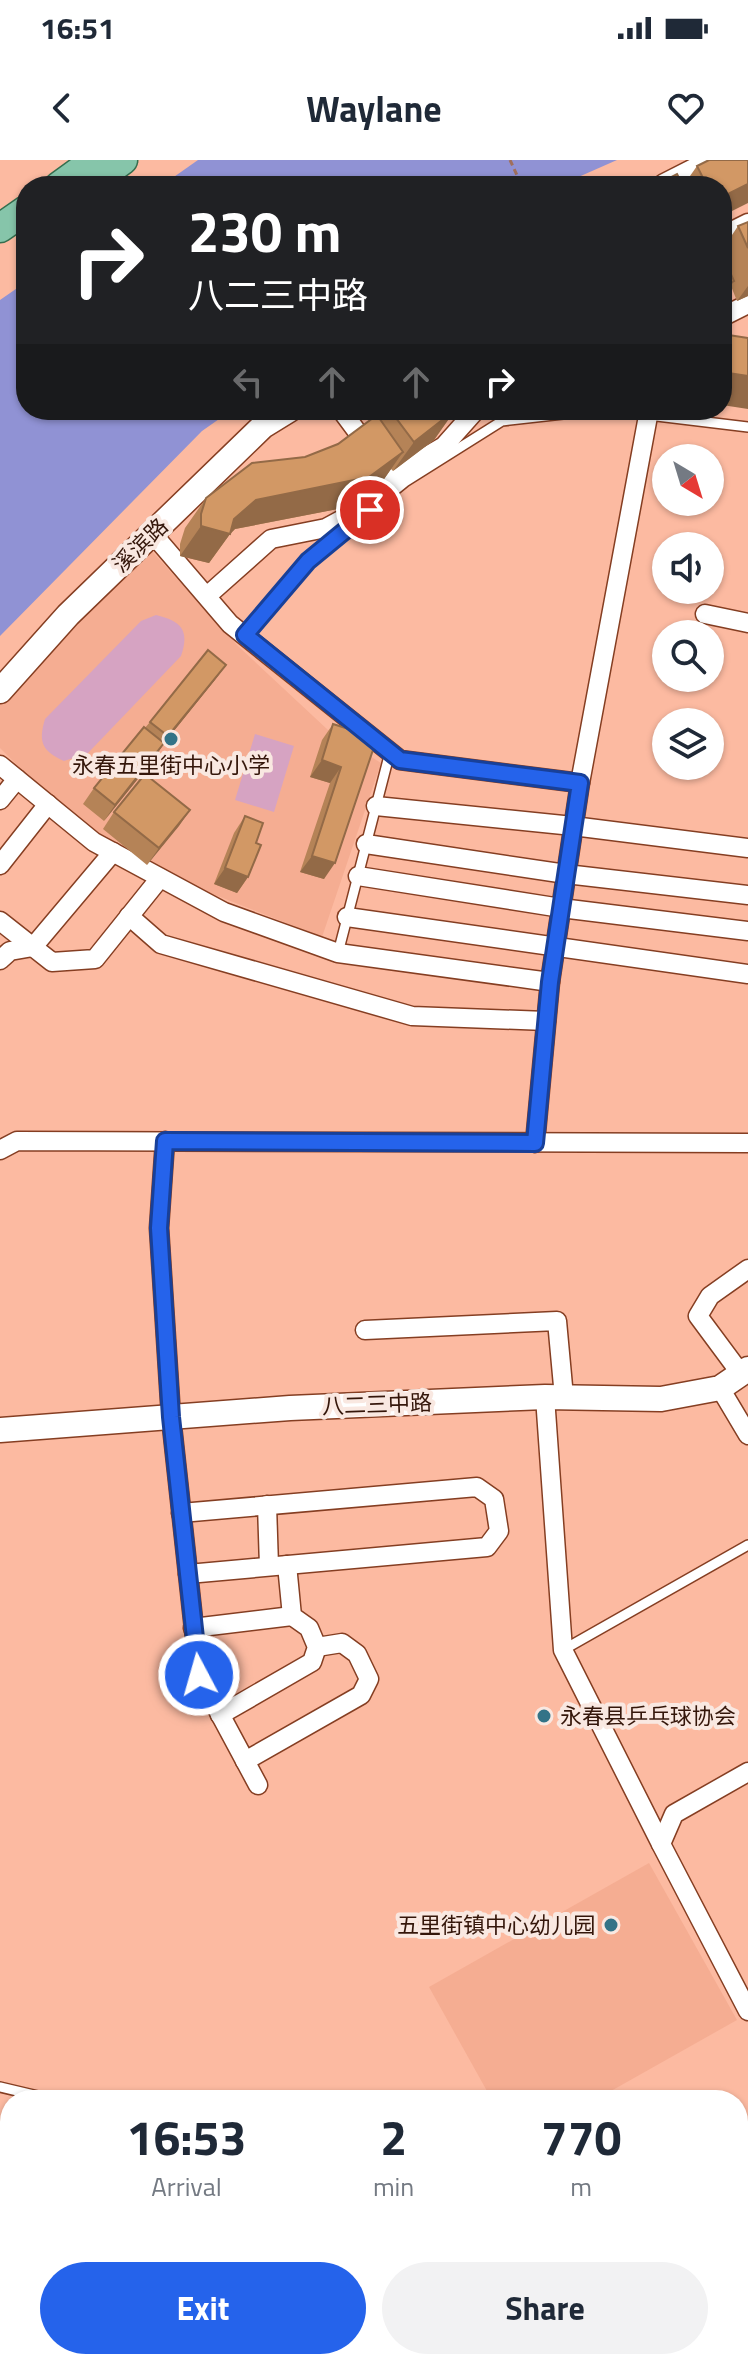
<!DOCTYPE html>
<meta charset="utf-8">
<style>
:root{--surface:#fff;--page:#f2f2f3;--text:#1f2937;--muted:#747a83;--accent:#2563eb}
body{margin:0;font-family:"Titillium Web","Noto Sans SC",sans-serif;background:var(--page);color:var(--text);height:100vh;display:flex;flex-direction:column;font-size:30px;white-space:nowrap}
*{box-sizing:border-box;margin:0}
p{font-size:26px;color:var(--muted)}
.icon{flex:none;width:44px;height:44px;fill:none;stroke:currentColor;stroke-width:2;stroke-linecap:round;stroke-linejoin:round}
.map{position:relative;flex:1;overflow:hidden}
.sheet{position:absolute;left:0px;top:1930px;width:748px;height:280px;display:flex;flex-direction:column;background:var(--surface);border-radius:32px 32px 0 0;box-shadow:0 2px 6px #0004}
.sheet>*{flex:none}
.guide{position:absolute;left:16px;top:16px;width:716px;height:244px;border-radius:32px;box-shadow:0 2px 6px #0004;background:#202124;color:#fff;overflow:hidden}
.needle{width:52px;rotate:142deg}
.buttons{position:absolute;left:652px;top:284px;display:grid;gap:16px}
.buttons a{display:grid;place-items:center;width:72px;height:72px;border-radius:50%;background:var(--surface);box-shadow:0 2px 6px #0004;font-size:40px}
.pin{position:absolute;display:grid;place-items:center;width:68px;height:68px;color:#fff;margin:-34px;border:4px solid #fff;border-radius:50%;box-shadow:0 2px 8px #0007}
.me{position:absolute;width:88px;margin:-44px;rotate:354deg;stroke-linejoin:round;filter:drop-shadow(0 0 6px #0008)}
.turn{display:flex;align-items:center;gap:28px;height:168px;padding:0 40px;font-size:36px}
.turn .icon{width:104px;height:104px;stroke-width:2.5}
.turn b{display:block;font-size:56px;line-height:68px}
.lanes{display:flex;align-items:center;height:76px;padding:0 40px;background:#0003;justify-content:center;gap:40px;direction:ltr}
.lanes .off{opacity:.35}
.eta{display:flex;justify-content:space-evenly;align-items:center;height:136px;text-align:center}
.eta b{font-size:48px;font-weight:700;line-height:56px}
.cta{display:flex;gap:16px;margin-top:auto;padding:16px 40px}
.cta a{flex:1;height:92px;border-radius:48px;background:var(--accent);color:#fff;font-size:32px;font-weight:700;line-height:92px;text-align:center}
.cta a+a{background:var(--page);color:var(--text)}
.status{display:flex;justify-content:space-between;align-items:center;height:56px;padding:0 40px;background:var(--surface);direction:ltr}
.status svg{height:22px;fill:currentColor}
header{display:flex;justify-content:space-between;align-items:center;height:104px;padding:0 40px;background:var(--surface);font-size:36px;font-weight:700}
.map>svg:first-child{display:block}
.built{fill:#f5ad92}
.green{fill:#d6a3c2}
.water{fill:#9092d4}
.lines{fill:none;stroke-linecap:round;stroke-linejoin:round}
.service-casing{stroke:#853e22;stroke-width:12}
.minor-casing{stroke:#853e22;stroke-width:21}
.secondary-casing{stroke:#853e22;stroke-width:27}
.primary-casing{stroke:#356e4e;stroke-width:31}
.path{stroke:#a06f5c;stroke-width:3;stroke-dasharray:6 4;stroke-linecap:butt}
.service{stroke:#fff;stroke-width:9}
.minor{stroke:#fff;stroke-width:18}
.secondary{stroke:#fff;stroke-width:24}
.primary{stroke:#86c5aa;stroke-width:28}
.wall{fill:#b58357}
.shaded-wall{fill:#936a47}
.building{fill:#d29865;stroke:#936a47;stroke-width:2}
.route-casing{stroke:#184099;stroke-width:20}
.route{stroke:#2563eb;stroke-width:14}
.poi-dot{fill:#337387;stroke:#f9e8e1;stroke-width:3}
.labels{text-anchor:middle;dominant-baseline:central;stroke-width:8;stroke-linejoin:round;paint-order:stroke}
.street-label{font-size:22px;fill:#34160a;stroke:#f9e8e1}
.poi-label{font-size:22px;fill:#34160a;stroke:#f9e8e1}
</style>
<div class="status"><b>16:51</b><svg viewBox="0 0 49 12"><path d="M0 12V9h3v3zM5 12V6h3v6zM10 12V3h3v9zM15 12V0h3v12zM26 1h20v11H26zM47 4h2v5h-2z"/></svg></div>
<header><svg class="icon" aria-label="back" viewBox="0 0 24 24"><path d="M15 5l-7 7 7 7"/></svg>Waylane<svg class="icon" aria-label="heart" viewBox="0 0 24 24"><path d="M12 20l-8-8c-3-5 5-10 8-4 3-6 11-1 8 4z"/></svg></header>
<div class="map">
<svg width="748" height="2210" viewBox="0 0 748 2210">
<rect width="100%" height="100%" fill="#fcbaa1"/>
<g class="built">
<polygon points="150,389 238,486 328,570 381,603 322,777 154,711 70,658 0,588 0,545"/>
<polygon points="649,1703 737,1860 595,1940 492,1940 429,1827"/>
</g>
<g class="green">
<path d="M156 455C181 461 190 470 181 496L88 593 64 601C42 591 38 582 45 559L141 461Z"/>
<polygon points="255,574 294,586 274,652 235,640"/>
</g>
<g class="water">
<polygon points="198,0 617,0 558,26 161,26"/>
<polygon points="26,122 26,250 232,250 202,271 0,476 0,140"/>
</g>
<g class="lines">
<defs>
<g id="service">
<polyline points="607,250 748,267"/>
<polyline points="245,475 308,401 405,322 502,261 599,250"/>
<polyline points="338,793 390,592"/>
<polyline points="563,1490 748,1385"/>
<polyline points="0,1927 55,1940"/>
<polyline points="702,2200 705,2210"/>
</g>
<g id="minor">
<polyline points="722,76 748,63"/>
<polyline points="722,157 748,144"/>
<polyline points="341,250 370,289"/>
<polyline points="152,373 230,464 400,600 580,623"/>
<polyline points="207,436 271,379 326,368 350,355 391,317 444,286 476,250"/>
<polyline points="705,454 748,463"/>
<polyline points="0,605 94,682 224,752 338,793 550,822"/>
<polyline points="0,640 17,619"/>
<polyline points="376,646 573,666 748,688"/>
<polyline points="366,684 566,714 748,735"/>
<polyline points="0,705 48,644"/>
<polyline points="358,716 561,748 748,771"/>
<polyline points="129,756 161,784 412,856 546,861"/>
<polyline points="347,757 748,814"/>
<polyline points="0,761 52,802 95,799 160,718"/>
<polyline points="0,800 10,791 33,787 113,692"/>
<polyline points="165,981 159,1068 171,1257 199,1515 258,1625"/>
<polyline points="535,983 550,822 580,623 648,256"/>
<polyline points="0,990 17,981 748,983"/>
<polyline points="365,1170 557,1161 564,1237"/>
<polyline points="741,1214 698,1156 710,1136 748,1109"/>
<polyline points="720,1228 748,1275"/>
<polyline points="545,1237 563,1490 661,1684"/>
<polyline points="267,1345 269,1406"/>
<polyline points="181,1353 477,1327 494,1339 499,1371 487,1387 188,1414"/>
<polyline points="193,1468 292,1456"/>
<polyline points="220,1555 312,1502 317,1487 309,1468 292,1456 287,1405"/>
<polyline points="245,1601 361,1535 369,1519 357,1494 342,1483 317,1487"/>
<polyline points="748,1612 674,1654 661,1684 748,1851"/>
</g>
<g id="secondary">
<polyline points="665,26 716,0"/>
<polyline points="0,531 68,455 263,266 289,250"/>
<polyline points="0,1270 290,1248 545,1237 661,1239 720,1228 748,1209"/>
</g>
<g id="primary">
<polyline points="59,26 95,0"/>
<polyline points="88,26 123,0"/>
<polyline points="0,68 26,50"/>
</g>
</defs>
<use href="#service" class="service-casing"/>
<use href="#minor" class="minor-casing"/>
<use href="#secondary" class="secondary-casing"/>
<use href="#primary" class="primary-casing"/>
<polyline class="path" points="510,0 522,26"/>
<use href="#service" class="service"/>
<use href="#minor" class="minor"/>
<use href="#secondary" class="secondary"/>
<use href="#primary" class="primary"/>
</g>
<g class="wall">
<polygon points="697,6 722,26 654,26 683,26"/>
<polygon points="748,62 748,136 737,141 731,126 722,139 722,90 738,66"/>
<polygon points="383,250 455,250 434,280 393,311 391,309 382,322 348,347 235,369 230,374 209,403 180,396 180,384 185,368 206,338 338,284 378,257"/>
<polygon points="226,505 214,521 164,583 153,600 104,661 83,644 94,628 150,562"/>
<polygon points="333,564 377,578 324,719 300,712 330,623 310,617 322,580"/>
<polygon points="190,650 147,705 103,669 114,652"/>
<polygon points="245,656 256,683 248,717 237,733 214,724 234,673"/>
</g>
<g class="shaded-wall">
<polygon points="748,24 748,43 722,56 722,37"/>
<polygon points="734,121 722,139 722,127"/>
<polygon points="748,126 748,136 737,141"/>
<polygon points="722,212 748,216 748,249 722,245"/>
<polygon points="455,250 434,280 393,311 414,282"/>
<polygon points="403,292 382,322 348,347 235,369 230,374 209,403 180,396 201,366 234,359 256,340"/>
<polygon points="226,505 214,521 157,592 168,576"/>
<polygon points="164,583 153,600 104,661 115,645"/>
<polygon points="322,600 341,607 330,623 310,617"/>
<polygon points="190,650 179,666 147,705 159,688"/>
<polygon points="312,696 335,703 324,719 300,712"/>
<polygon points="225,708 248,717 237,733 214,724"/>
</g>
<g class="building">
<polygon points="709,0 748,0 748,24 722,37 722,26 707,26 697,6"/>
<polygon points="677,14 683,26 654,26"/>
<polygon points="748,62 748,88 738,66"/>
<polygon points="722,94 734,121 722,127"/>
<polygon points="722,174 748,178 748,216 722,212"/>
<polygon points="390,250 455,250 414,282"/>
<polygon points="377,255 403,292 369,317 256,340 234,359 230,374 201,366 201,354 206,338 252,303 305,297 338,284"/>
<polygon points="208,490 226,505 168,576 150,562"/>
<polygon points="333,564 377,578 335,703 312,696 341,607 322,600"/>
<polygon points="144,567 164,583 115,645 94,628"/>
<polygon points="145,614 190,650 159,688 114,652"/>
<polygon points="245,656 263,663 256,683 261,685 248,717 225,708"/>
</g>
<g class="lines">
<defs>
<polyline id="route" points="199,1515 171,1257 159,1068 165,981 535,983 550,822 580,623 400,600 245,475 308,401 370,350"/>
</defs>
<use href="#route" class="route-casing"/>
<use href="#route" class="route"/>
</g>
<g class="poi-dot">
<circle cx="171" cy="579" r="8"/>
<circle cx="544" cy="1556" r="8"/>
<circle cx="611" cy="1765" r="8"/>
</g>
<g class="labels">
<g class="street-label">
<text transform="translate(140 385) rotate(-44)">溪滨路</text>
<text transform="translate(377 1244) rotate(-2)">八二三中路</text>
</g>
<g class="poi-label">
<text x="171" y="605">永春五里街中心小学</text>
<text x="560" y="1556" text-anchor="start">永春县乒乓球协会</text>
<text x="595" y="1765" text-anchor="end">五里街镇中心幼儿园</text>
</g>
</g>
</svg>
<div class="buttons">
<a><svg class="needle" viewBox="-14 -14 28 28"><path d="M0-13l5 13h-10z" fill="#e53935"/><path d="M0 13l5-13h-10z" fill="#747a83"/></svg></a>
<a><svg class="icon" aria-label="sound" viewBox="0 0 24 24"><path d="M4 9h4l5-4v14l-5-4H4zM17 9q2 3 0 6"/></svg></a>
<a><svg class="icon" aria-label="search" viewBox="0 0 24 24"><circle cx="10" cy="10" r="6"/><path d="M15 15l6 6"/></svg></a>
<a><svg class="icon" aria-label="layers" viewBox="0 0 24 24"><path d="M12 4l9 5-9 5-9-5zM3 14l9 5 9-5"/></svg></a>
</div>
<div class="pin" style="left:370px;top:350px;background:#d93025"><svg class="icon" aria-label="arrive" viewBox="0 0 24 24"><path d="M6 21V4h12l-3 4 3 4H6"/></svg></div>
<svg class="me" style="left:199px;top:1515px" viewBox="-20 -20 40 40"><circle r="17" fill="#2563eb" stroke="#fff" stroke-width="3"/><path d="M0-11L8 9 0 5-8 9z" fill="#fff"/></svg>
<div class="guide">
<div class="turn"><svg class="icon" aria-label="right" viewBox="0 0 24 24"><path d="M7 20v-9h11M14 6l5 5-5 5"/></svg><div><b>230 m</b>八二三中路</div></div>
<div class="lanes"><svg class="icon off" aria-label="left" viewBox="0 0 24 24"><path d="M17 20v-9H6M10 6l-5 5 5 5"/></svg><svg class="icon off" aria-label="ahead" viewBox="0 0 24 24"><path d="M12 20V5M6 11l6-6 6 6"/></svg><svg class="icon off" aria-label="ahead" viewBox="0 0 24 24"><path d="M12 20V5M6 11l6-6 6 6"/></svg><svg class="icon" aria-label="right" viewBox="0 0 24 24"><path d="M7 20v-9h11M14 6l5 5-5 5"/></svg></div>
</div>
<section class="sheet">
<div class="eta">
<div><b>16:53</b><p>Arrival</p></div>
<div><b>2</b><p>min</p></div>
<div><b>770</b><p>m</p></div>
</div>
<div class="cta"><a>Exit</a><a>Share</a></div>
</section>
</div>
